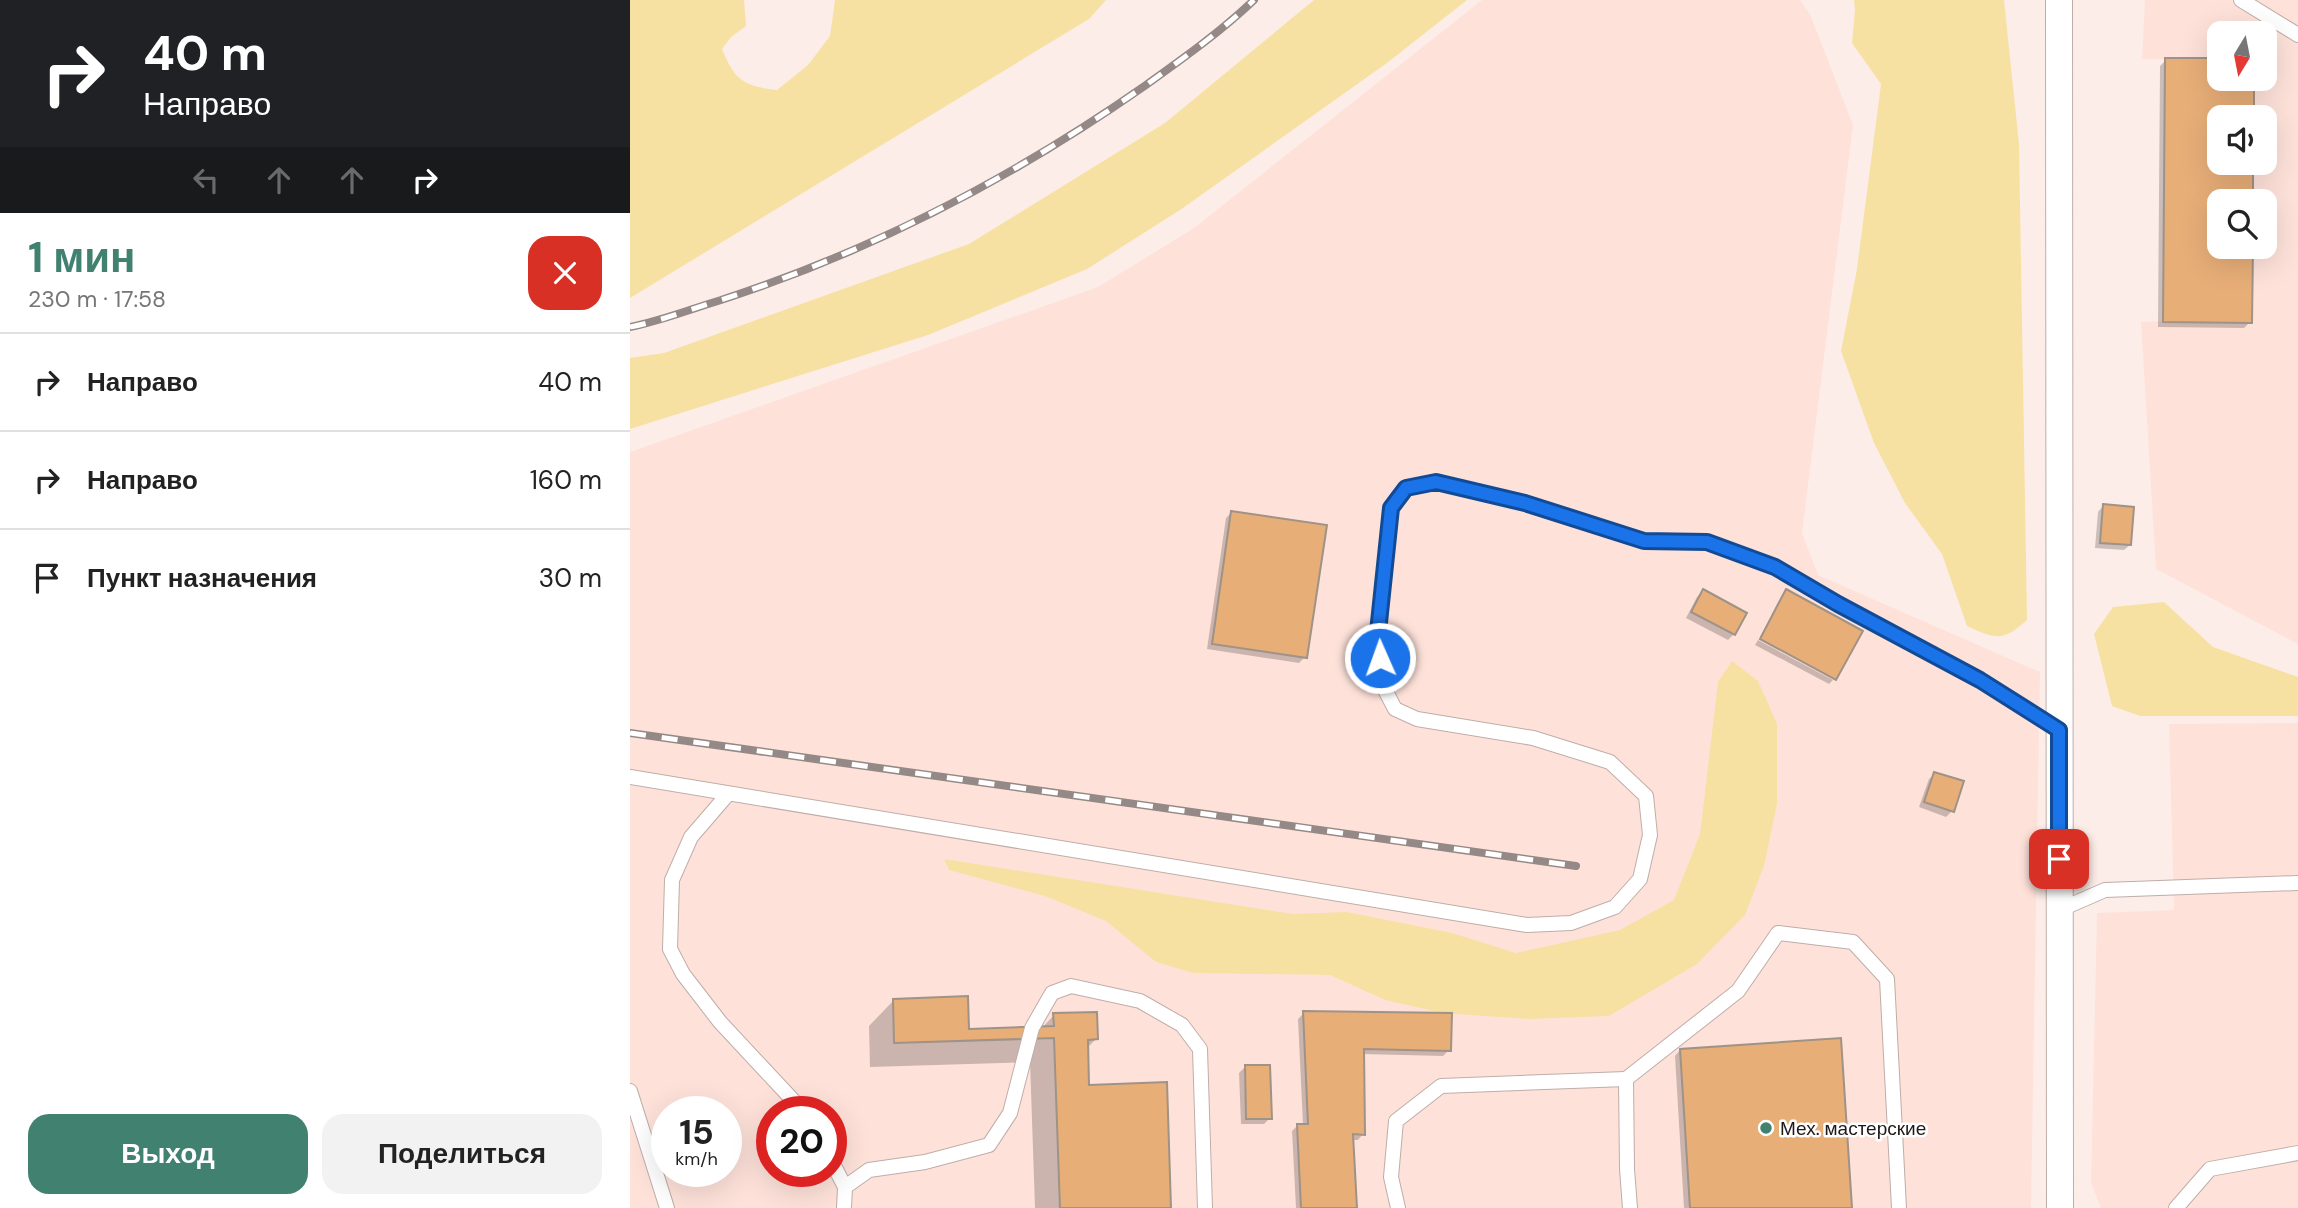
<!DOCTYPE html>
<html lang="ru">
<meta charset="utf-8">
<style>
:root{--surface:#fff;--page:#f2f2f2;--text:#222;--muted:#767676;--line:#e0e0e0;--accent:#418170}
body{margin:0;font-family:"DM Sans",sans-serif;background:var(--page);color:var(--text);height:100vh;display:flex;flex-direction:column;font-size:26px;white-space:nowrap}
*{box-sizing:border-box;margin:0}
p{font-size:23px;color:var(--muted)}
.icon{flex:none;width:38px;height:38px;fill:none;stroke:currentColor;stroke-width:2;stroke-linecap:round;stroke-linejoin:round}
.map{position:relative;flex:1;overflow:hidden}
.panel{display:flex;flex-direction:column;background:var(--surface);width:630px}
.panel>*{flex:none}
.hud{background:#202124;color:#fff;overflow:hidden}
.needle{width:46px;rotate:190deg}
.fabs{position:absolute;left:1577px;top:21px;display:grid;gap:14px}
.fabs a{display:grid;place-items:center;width:70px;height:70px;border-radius:14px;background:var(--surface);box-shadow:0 7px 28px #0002;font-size:35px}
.speed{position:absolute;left:21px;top:1096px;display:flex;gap:14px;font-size:35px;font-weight:700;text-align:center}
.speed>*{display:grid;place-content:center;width:91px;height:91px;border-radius:50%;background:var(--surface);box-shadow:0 7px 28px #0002;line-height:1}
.speed small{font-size:18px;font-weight:400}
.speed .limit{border:10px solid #d22;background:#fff;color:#111}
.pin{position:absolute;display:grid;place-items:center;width:60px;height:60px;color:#fff;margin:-30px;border-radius:14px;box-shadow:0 4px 10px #0006}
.me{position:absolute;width:77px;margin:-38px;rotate:358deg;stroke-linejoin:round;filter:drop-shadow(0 0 5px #0008)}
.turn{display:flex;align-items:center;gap:24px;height:147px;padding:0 28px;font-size:32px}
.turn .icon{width:91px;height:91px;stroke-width:2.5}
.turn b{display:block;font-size:49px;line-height:60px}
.lanes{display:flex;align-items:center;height:66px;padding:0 28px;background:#0003;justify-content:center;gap:35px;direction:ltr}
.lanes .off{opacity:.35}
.round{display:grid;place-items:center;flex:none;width:74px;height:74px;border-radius:21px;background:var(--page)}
.headline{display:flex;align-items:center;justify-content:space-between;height:119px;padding:0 28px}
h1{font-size:42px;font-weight:700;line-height:52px;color:var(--accent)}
.primary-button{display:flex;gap:14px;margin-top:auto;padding:14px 28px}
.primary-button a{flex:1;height:80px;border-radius:21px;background:var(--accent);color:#fff;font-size:28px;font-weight:700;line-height:80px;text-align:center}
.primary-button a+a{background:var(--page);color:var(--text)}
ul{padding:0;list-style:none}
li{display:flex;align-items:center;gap:21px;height:98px;padding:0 28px;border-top:2px solid var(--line)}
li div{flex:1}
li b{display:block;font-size:26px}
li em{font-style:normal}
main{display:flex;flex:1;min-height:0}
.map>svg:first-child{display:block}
.built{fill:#fee2da;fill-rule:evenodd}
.green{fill:#f6e1a3}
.shadow{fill:#0003}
.building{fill:#e8ae78;stroke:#9f9286;stroke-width:2}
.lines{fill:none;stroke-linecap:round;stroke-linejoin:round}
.service-casing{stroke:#bfada8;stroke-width:16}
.minor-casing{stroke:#bfada8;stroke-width:28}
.service{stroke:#fff;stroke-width:14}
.minor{stroke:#fff;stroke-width:26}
.rail-casing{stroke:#948986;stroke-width:8}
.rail{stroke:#fff;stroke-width:5;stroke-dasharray:16;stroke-linecap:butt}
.route-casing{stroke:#114b97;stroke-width:18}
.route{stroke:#1a73e8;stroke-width:12}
.poi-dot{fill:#418170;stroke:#fff;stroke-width:2.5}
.labels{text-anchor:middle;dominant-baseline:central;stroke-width:5;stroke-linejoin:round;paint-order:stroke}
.poi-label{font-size:19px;fill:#1e1816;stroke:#fff;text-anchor:start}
</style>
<main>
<section class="panel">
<div class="hud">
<div class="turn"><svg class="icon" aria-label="right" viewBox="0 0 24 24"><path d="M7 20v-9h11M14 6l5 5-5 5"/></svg><div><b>40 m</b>Направо</div></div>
<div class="lanes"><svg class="icon off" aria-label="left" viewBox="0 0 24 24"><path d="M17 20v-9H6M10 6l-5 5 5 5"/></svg><svg class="icon off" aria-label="ahead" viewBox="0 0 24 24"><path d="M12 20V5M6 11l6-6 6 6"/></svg><svg class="icon off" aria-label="ahead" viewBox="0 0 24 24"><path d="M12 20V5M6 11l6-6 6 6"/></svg><svg class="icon" aria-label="right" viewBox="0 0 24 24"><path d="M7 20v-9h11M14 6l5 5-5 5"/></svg></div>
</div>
<div class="headline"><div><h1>1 мин</h1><p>230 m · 17:58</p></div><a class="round" style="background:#d93025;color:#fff"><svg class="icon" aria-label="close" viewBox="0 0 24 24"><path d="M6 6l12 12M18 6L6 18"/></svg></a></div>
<ul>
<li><svg class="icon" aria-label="right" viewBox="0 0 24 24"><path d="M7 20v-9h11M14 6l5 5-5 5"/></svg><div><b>Направо</b></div><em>40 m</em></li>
<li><svg class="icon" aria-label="right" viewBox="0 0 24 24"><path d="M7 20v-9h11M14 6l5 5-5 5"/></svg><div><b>Направо</b></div><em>160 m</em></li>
<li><svg class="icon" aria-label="arrive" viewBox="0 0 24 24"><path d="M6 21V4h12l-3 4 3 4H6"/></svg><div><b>Пункт назначения</b></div><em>30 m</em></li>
</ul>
<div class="primary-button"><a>Выход</a><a>Поделиться</a></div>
</section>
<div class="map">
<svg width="1668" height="1208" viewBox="0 0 1668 1208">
<rect width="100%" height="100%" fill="#fdede9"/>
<g class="built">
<path d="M852 0H1170L1180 14 1223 125 1172 533 1188 575 1410 672 1401 1208H0V452L468 287 564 228ZM37 1111H96V1171H37ZM142 1111H201V1171H142Z"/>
<path d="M1515 0H1668V644L1526 569 1511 322 1533 321 1535 59H1512ZM1589 33H1634V79H1589ZM1589 117H1634V163H1589ZM1589 201H1634V247H1589Z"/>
<polygon points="1668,723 1668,1208 1471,1208 1461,1183 1467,913 1544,910 1539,724"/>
</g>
<g class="green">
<path d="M0 0H114L116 26 101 37 92 49C105 81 114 86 147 90L178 65 200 36 205 0H476L459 19 0 298Z"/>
<polygon points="684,0 837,0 757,63 550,210 457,269 298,335 0,429 0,358 34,353 339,244 535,123"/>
<path d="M1224 0H1374L1389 144 1397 620C1373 642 1365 639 1337 626L1312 554 1275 503 1244 443 1211 351 1227 269 1251 84 1222 43 1225 10Z"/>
<polygon points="1534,602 1583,647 1668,677 1668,716 1510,716 1482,706 1464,634 1483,607"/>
<polygon points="1102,661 1128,681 1147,724 1147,804 1134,866 1115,915 1067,964 979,1016 898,1019 812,1013 755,1000 700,975 563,973 526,962 476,921 415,896 319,870 314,859 663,914 717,912 822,933 886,953 990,930 1044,900 1070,834 1088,682"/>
</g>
<g class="shadow">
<polygon points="1536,60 1589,60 1589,79 1622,79 1622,117 1589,117 1589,163 1621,163 1621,201 1589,201 1589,247 1621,247 1620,322 1614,328 1528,327 1530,66"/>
<polygon points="1473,506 1500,545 1494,550 1465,548 1468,512"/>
<polygon points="602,512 675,657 669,663 577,649 596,518"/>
<polygon points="1073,591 1104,634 1098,640 1056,618 1067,597"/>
<polygon points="1156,591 1206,677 1130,637 1151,597"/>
<polygon points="1128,640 1203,680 1199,684 1125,645"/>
<polygon points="1305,774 1322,811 1316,817 1289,807 1299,779"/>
<polygon points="263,1001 337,1031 411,1029 424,1015 466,1039 456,1049 458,1086 539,1208 405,1208 400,1062 240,1067 239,1026"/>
<polygon points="674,1013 819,1050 813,1056 732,1054 733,1134 728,1140 721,1140 725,1208 666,1208 662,1131 668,1125 673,1125 668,1019"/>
<polygon points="1050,1050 1221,1208 1054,1208 1045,1056"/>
<polygon points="615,1067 640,1118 634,1124 611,1124 609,1073"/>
</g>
<g class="building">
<polygon points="1535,58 1589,58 1589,79 1624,79 1624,117 1589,117 1589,163 1623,163 1623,201 1589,201 1589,247 1623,247 1622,323 1533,322"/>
<polygon points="1473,504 1504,507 1501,545 1470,543"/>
<polygon points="601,511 697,525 677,658 582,644"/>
<polygon points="1073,589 1117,613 1105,635 1061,612"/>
<polygon points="1156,589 1233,631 1206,680 1130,639"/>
<polygon points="1304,772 1334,781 1324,812 1294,802"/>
<polygon points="338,996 339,1029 424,1026 423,1013 467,1012 468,1039 458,1040 459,1085 537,1082 541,1208 430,1208 424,1038 264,1043 263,999"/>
<polygon points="673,1011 822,1013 821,1051 734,1049 735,1135 723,1134 727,1208 671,1208 667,1124 678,1124"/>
<polygon points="1211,1038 1222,1208 1060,1208 1050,1049"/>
<polygon points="615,1065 640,1065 642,1119 616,1119"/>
</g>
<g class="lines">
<defs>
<g id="service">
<polyline points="1611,0 1668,35"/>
<polyline points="0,777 897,925 941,923 985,907 1010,879 1020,835 1016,796 980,762 903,738 787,719 765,709 752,684 748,632 761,508 776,488 806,482 895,503 1014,541 1077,542 1145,567 1208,604 1350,680 1429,730"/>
<polyline points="98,794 61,837 42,880 40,949 53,974 90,1022 173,1111"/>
<polyline points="1429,910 1475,890 1668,883"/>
<polyline points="0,1091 37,1208"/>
<polyline points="201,1160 215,1187"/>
<polyline points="214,1208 215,1187 239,1170 295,1162 359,1145 380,1113 402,1028 422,993 441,986 510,1001 552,1025 570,1049 575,1208"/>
<polyline points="768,1208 761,1177 766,1121 811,1086 996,1079"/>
<polyline points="1000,1208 997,1169 996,1079 1108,991 1148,933 1223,942 1257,979 1269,1208"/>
<polyline points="1546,1208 1580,1169 1668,1153"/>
</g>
<polyline id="minor" points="1429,0 1430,1208"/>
</defs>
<use href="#service" class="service-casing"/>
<use href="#minor" class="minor-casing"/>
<use href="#service" class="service"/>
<use href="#minor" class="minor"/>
<defs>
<g id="rail">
<path d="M0 327C31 321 61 309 91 300 242 251 386 176 516 85 555 57 589 33 624 0"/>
<polyline points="0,733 946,866"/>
</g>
</defs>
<use href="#rail" class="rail-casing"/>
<use href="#rail" class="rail"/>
</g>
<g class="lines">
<defs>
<polyline id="route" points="750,658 748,632 761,508 776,488 806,482 895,503 1014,541 1077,542 1145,567 1208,604 1350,680 1429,730 1429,859"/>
</defs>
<use href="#route" class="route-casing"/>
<use href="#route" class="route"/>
</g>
<circle class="poi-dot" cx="1136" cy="1128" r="7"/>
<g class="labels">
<g class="poi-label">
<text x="1150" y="1128">Мех. мастерские</text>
</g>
</g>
</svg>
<div class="fabs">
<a><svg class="needle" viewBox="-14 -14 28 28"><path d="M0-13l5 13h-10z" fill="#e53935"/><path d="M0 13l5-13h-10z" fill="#767676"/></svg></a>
<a><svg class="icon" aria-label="sound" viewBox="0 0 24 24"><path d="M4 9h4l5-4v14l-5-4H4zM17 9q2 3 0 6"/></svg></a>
<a><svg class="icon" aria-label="search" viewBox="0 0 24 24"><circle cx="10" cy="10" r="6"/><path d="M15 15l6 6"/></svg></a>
</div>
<div class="speed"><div>15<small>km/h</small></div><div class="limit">20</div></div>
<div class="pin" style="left:1429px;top:859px;background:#d93025"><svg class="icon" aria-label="arrive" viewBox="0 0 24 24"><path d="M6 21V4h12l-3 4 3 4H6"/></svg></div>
<svg class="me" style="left:750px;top:658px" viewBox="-20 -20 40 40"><circle r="17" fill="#1a73e8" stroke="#fff" stroke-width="3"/><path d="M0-11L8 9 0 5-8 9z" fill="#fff"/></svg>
</div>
</main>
